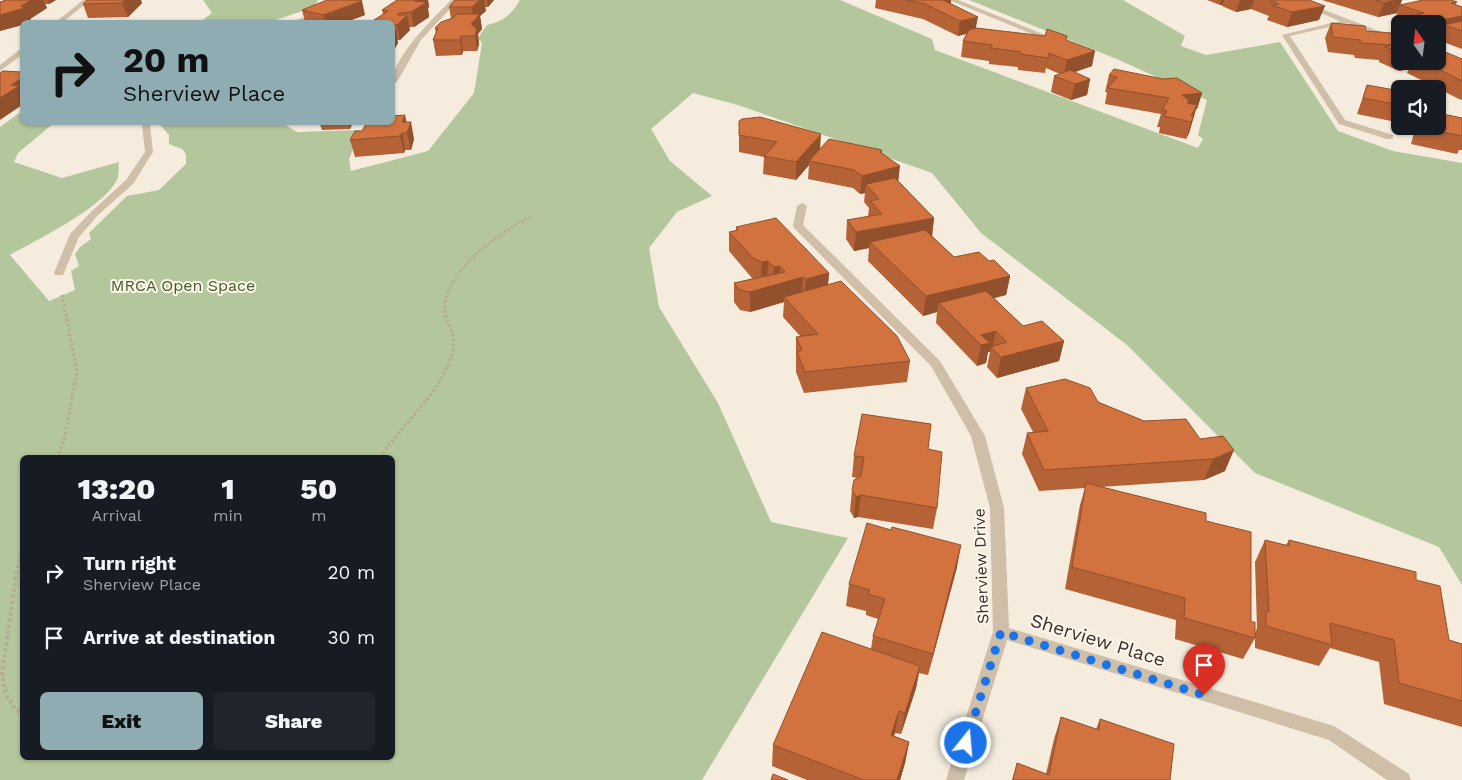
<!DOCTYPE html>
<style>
:root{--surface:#171b24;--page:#20242c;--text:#f1f3f6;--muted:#9ea1a6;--accent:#90acb3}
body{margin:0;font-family:"Work Sans",sans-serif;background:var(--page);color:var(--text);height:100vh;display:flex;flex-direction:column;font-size:19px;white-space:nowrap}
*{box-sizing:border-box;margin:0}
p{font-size:16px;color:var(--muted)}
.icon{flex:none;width:28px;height:28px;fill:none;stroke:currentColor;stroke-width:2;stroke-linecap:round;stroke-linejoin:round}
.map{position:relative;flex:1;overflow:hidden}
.panel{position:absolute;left:20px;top:455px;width:375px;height:305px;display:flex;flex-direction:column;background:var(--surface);border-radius:8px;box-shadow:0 1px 4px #0004}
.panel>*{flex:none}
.banner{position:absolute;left:20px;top:20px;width:375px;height:105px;border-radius:8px;box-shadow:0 1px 4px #0004;background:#90acb3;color:#111;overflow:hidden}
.needle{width:32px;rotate:346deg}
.controls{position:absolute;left:1391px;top:15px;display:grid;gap:10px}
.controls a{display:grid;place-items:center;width:55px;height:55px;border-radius:8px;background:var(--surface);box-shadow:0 1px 4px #0004;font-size:25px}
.pin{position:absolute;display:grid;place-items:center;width:42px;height:42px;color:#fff;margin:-51px -21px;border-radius:50% 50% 50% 0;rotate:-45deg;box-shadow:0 0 5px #0007}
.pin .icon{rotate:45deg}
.me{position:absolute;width:55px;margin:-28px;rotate:17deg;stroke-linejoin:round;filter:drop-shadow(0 0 4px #0008)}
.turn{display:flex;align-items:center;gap:18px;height:105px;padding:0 20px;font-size:22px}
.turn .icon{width:65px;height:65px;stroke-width:2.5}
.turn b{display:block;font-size:35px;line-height:42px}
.eta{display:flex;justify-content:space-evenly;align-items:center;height:85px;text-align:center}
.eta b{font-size:30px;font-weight:800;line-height:35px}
.action{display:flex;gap:10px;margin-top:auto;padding:10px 20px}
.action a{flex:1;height:58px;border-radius:8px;background:var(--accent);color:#111;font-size:20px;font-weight:800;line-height:58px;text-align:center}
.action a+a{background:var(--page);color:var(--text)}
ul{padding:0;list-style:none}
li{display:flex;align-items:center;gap:15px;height:65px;padding:0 20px}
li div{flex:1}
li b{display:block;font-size:19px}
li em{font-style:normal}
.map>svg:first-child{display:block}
.green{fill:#b3c69c;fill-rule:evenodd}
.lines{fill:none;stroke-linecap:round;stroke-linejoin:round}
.path-far2{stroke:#bba892;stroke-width:2.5;stroke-dasharray:2 2;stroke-linecap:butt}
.path-far1{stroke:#bba892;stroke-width:3;stroke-dasharray:2.5 2.5;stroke-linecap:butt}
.path{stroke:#bba892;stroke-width:4;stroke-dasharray:3 3;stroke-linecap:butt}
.minor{fill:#cfbea8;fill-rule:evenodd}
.wall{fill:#b46236}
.shaded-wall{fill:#92502c}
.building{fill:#d1723f;stroke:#92502c}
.route{stroke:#1a73e8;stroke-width:9;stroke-dasharray:0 16.2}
.labels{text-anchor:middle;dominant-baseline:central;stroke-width:4;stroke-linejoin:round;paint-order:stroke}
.park-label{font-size:16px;fill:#445c2a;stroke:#fcf6eb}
.street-label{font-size:16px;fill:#3b3029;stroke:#fcf6eb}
.near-street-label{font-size:19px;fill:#3b3029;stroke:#fcf6eb}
</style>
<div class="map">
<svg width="1462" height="780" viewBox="0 0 1462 780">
<rect width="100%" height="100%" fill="#f5ecde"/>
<g class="green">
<polygon points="203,0 318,0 314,7 270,22 200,22 212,13"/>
<path d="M520 0H840L932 39 935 50 1198 148 1203 139 1198 135 1207 100 1119 60 969 0H1123L1185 36 1181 46 1206 55 1280 42 1338 131 1393 151 1462 163V585L1439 547 1255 473 1127 345 981 233 932 173 738 105 693 93 651 129 670 161 712 196 677 212 649 248 659 307 718 403 771 522 848 538 702 780H0V127L22 111V122L54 123 18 153 14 162 62 178 119 162C118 166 119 173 118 177 109 205 35 241 10 255L49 301 75 290 71 271 79 266 75 254 80 247 91 239 89 233 127 196 159 190 186 164V154L182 149 169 144V135L160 125 161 123 281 122 297 132 361 130 349 159 351 171 428 151 474 93 482 43 478 38 487 25C504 21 511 15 520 0ZM22 458H392V758H22Z"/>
</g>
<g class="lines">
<path class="path-far2" d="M448 293C462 258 499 234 530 217"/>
<g class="path-far1">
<polyline points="57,458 64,440 77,372 62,295"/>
<path d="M380 458C403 422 442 394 453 350 458 329 437 319 448 291"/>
</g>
<polyline class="path" points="22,554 17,568 2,675 6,694 15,709 22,712"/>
<g class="minor">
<polygon points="83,0 90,0 63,22 56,22"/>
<path d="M331 0H338C327 14 309 24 291 22L322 11Z"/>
<path d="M451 0H458L421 40 397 82 392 84C392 57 433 19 451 0Z"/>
<polygon points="949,0 958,0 1063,42 1056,44"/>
<polygon points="1289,0 1298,0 1400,39 1400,43 1347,23 1290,36 1345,120 1393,135 1393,139 1387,139 1339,124 1282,35 1340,21"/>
<polygon points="19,50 22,50 22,55 0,71 0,65"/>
<polygon points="144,122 154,122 150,126 153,152 133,184 98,215 79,237 63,275 55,275 54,273 70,234 92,211 126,180 145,152 142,125"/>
<polygon points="802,203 807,206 803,225 940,361 985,436 1004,508 1009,628 1334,726 1409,774 1411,780 1387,780 1329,740 1007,640 964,780 946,780 993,632 990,508 971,436 931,366 794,228 793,226 797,206"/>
</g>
</g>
<g class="wall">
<polygon points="6,0 56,0 49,4 45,4 47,8 30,19 32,22 22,22 22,25 0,31 4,1"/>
<polygon points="87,0 142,3 128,17 88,18 83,4"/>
<polygon points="397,0 428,0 429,7 428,8 429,17 414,27 409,27 410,30 400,40 397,40 398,43 392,53 392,22 383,14 382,10"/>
<polygon points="455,0 494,0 488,7 485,7 486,11 480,16 482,29 478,34 479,44 477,51 463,51 462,55 436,56 433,40 436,34 435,28 451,18 449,7"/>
<polygon points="876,0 951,0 951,4 976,28 1066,40 1092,66 1074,72 1090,79 1087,95 1071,100 1051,92 1054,76 1060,74 1046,68 1045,73 1018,70 1018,67 989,64 989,61 961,57 963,41 967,33 958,36 923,19 875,8"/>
<polygon points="1207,0 1309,0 1319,20 1287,27 1267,20 1269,16 1251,9 1236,12 1222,6 1222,5 1220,5"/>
<polygon points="1322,0 1402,0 1397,13 1378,17"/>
<polygon points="1457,2 1455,5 1462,7 1462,49 1438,40 1439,34 1438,35 1438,24 1407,24 1395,19 1400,5"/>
<polygon points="302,10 365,15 346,22 305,22"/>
<polygon points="1331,23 1366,31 1400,37 1400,61 1438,61 1462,59 1462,100 1459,99 1407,73 1409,69 1399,71 1379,62 1379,60 1355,58 1354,55 1328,52 1325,38"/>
<polygon points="1109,75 1202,93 1197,109 1196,109 1189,133 1186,139 1159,133 1160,127 1157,127 1161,114 1105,104 1107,92 1105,92"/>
<polygon points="1367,85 1400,91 1400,112 1396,122 1357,114"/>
<polygon points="1462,118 1462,150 1459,150 1457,154 1411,144 1416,126 1438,126"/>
<polygon points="739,121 820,149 882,150 882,153 899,182 934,218 932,236 954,257 989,261 1010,276 1006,295 994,298 1023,326 1064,341 1059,361 997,378 987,367 990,352 988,352 986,363 977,366 936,323 937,312 923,316 868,261 869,248 854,251 846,239 847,220 868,217 869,208 864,202 865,193 860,194 853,188 808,179 809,165 796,180 763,174 764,157 739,152"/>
<polygon points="319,122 353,122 350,129 322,130"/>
<polygon points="406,122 414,139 411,150 405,150 404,153 355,157 350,140 362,131"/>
<polygon points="736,227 829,273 828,285 910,361 907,382 804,393 796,372 796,337 801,337 783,317 784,302 750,312 740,310 734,302 734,283 754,278 752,278 729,251 729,232 736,231"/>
<polygon points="1026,388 1098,402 1144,421 1200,439 1225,471 1204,480 1100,487 1206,521 1251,622 1255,633 1257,628 1255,562 1265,540 1286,545 1289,540 1416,580 1449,640 1462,644 1462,727 1384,704 1379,662 1330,648 1319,666 1255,648 1255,638 1243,659 1175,639 1176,620 1065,589 1080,505 1085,488 1039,491 1022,454 1027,433 1033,432 1021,409"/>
<polygon points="928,449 937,508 933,529 858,517 854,518 850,511 852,490 858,478 852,477 854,456"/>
<polygon points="957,567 928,675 919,673 916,688 901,734 895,733 894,736 909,742 905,763 900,780 807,780 772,766 773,745 871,649 873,636 878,619 866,615 866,611 846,606 849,584"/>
<polygon points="1061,717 1096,729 1100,719 1170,780 1012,780 1017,763 1046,774 1054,739"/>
</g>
<g class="shaded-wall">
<polygon points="32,0 43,0 47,8 30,19 32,22 22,22 22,25 0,31 0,15 21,6"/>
<polygon points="48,0 56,0 49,4"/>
<polygon points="125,0 141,0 142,3 128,17 122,3"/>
<polygon points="415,0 428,0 429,7 428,8 429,17 414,27 411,12 414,1"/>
<polygon points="480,0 484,0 486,11 480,16 482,29 478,34 479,44 477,51 475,36 471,24 474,20 472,7"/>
<polygon points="487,0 494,0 488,7"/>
<polygon points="943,0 951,0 950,9"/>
<polygon points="1221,0 1224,0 1222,5 1220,5"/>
<polygon points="1240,0 1254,0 1251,9 1236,12"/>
<polygon points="1397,0 1402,0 1397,13 1378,17 1384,3"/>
<polygon points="362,1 365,15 346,22 325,22 323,15"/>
<polygon points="1325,6 1319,20 1287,27 1292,12"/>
<polygon points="399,13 400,21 407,15 410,30 400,40 397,25 397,15"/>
<polygon points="1462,16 1462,29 1444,25 1439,34 1438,35 1438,24 1436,24 1437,21"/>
<polygon points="978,17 975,32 958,36 960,21"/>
<polygon points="395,28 398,43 392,53 392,32"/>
<polygon points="461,36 463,51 462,55 460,40"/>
<polygon points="1095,51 1092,66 1064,76 1067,60"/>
<polygon points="1403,61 1412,61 1409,69 1399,71"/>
<polygon points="22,78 22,105 0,120 0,98 11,85"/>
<polygon points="1090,79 1087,95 1071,100 1075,84"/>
<polygon points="1202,93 1197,109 1196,109 1189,133 1186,139 1191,122 1191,116 1186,110 1182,95"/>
<polygon points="405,115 408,129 411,122 414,139 411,150 407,133 402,122"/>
<polygon points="348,122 353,122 350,129"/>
<polygon points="402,133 405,150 404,153 400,136"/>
<polygon points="821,134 820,151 809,161 809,165 796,180 796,162"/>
<polygon points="900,166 898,184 866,184 865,193 860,194 862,176"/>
<polygon points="934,218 932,236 870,242 869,248 854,251 856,232"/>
<polygon points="768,261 767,280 761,281 762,262"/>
<polygon points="780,266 779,284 803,277 802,297 784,297 784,302 750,312 750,292 773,286 774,267"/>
<polygon points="829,273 827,292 804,299 806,279"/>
<polygon points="1010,276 1006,295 946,310 939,303 937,312 923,316 926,296"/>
<polygon points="996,331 992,348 991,347 990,352 988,352 986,363 977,366 981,345 981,335"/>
<polygon points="1064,341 1059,361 997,378 1001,357"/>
<polygon points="1234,450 1225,471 1204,480 1213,459"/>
<polygon points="861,495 858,517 854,518 856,497"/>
<polygon points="961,545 957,567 928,675 933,654"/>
<polygon points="920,666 916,688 901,734 905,713"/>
<polygon points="899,711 895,733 887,756 891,735"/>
<polygon points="909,742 905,763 900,780 897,780"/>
</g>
<g class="building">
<polygon points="6,0 32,0 21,6 25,8 0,15 0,2"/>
<polygon points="87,0 125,0 122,3 83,4"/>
<polygon points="327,0 360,0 362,1 323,15 302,10"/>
<polygon points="397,0 415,0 414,1 427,2 411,12 399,13 397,15 407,15 397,25 392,24 392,22 371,22 388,11 382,10"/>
<polygon points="455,0 480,0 472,7 449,7"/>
<polygon points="906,0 944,0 943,0 978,17 960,21 925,4"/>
<polygon points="1270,0 1309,0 1325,6 1292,12 1272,5 1279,4"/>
<polygon points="1375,0 1397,0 1384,3"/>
<polygon points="1423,0 1451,0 1457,2 1451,3 1462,7 1462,16 1437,21 1417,14 1424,13 1400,5"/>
<polygon points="457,14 480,14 471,24 477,29 475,36 461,36 460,40 433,40 438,28 435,28 441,22 453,18"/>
<polygon points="1462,21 1462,31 1444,25"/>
<polygon points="1331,23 1365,26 1366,31 1392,33 1400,37 1400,52 1385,47 1393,45 1361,43 1360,40 1333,37"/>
<polygon points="976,28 1045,36 1047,29 1067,36 1066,40 1095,51 1067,60 1049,53 1048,58 1020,54 1021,52 991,48 992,45 963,41 969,30"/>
<polygon points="1443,51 1462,59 1462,81 1422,61 1438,61 1438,52"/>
<polygon points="1114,69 1163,79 1177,78 1202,93 1182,95 1189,100 1187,103 1197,105 1191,116 1194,116 1191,122 1164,116 1167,111 1162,110 1169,98 1108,88 1117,77 1109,75"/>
<polygon points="1070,70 1090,79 1075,84 1054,76"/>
<polygon points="3,71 22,72 22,78 11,85 19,86 0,98 0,73"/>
<polygon points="1367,85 1400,91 1400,105 1363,98"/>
<polygon points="1438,113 1462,118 1462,136 1419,127 1438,126"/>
<polygon points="405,115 402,122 411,122 407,133 402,133 400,136 350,140 355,131 362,131 367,122 392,122 392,116"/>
<polygon points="760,117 821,134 796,162 764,156 777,142 739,135 739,121 742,119"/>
<polygon points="829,139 882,150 880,152 900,166 862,176 854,170 809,161"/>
<polygon points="895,178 934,218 856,232 847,220 882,214 870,201 879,199 866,184"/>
<polygon points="776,218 829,273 806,279 803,277 750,292 740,290 734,283 785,272 780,266 774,267 768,261 762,262 753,258 729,232 738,230 736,227"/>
<polygon points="925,230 954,257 979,252 989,261 994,260 1010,276 926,296 870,242"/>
<polygon points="841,281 897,336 910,361 805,372 797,352 802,350 796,337 818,334 784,297"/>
<polygon points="986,291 1023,326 1042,321 1064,341 1001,357 991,347 1007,342 996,331 981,335 990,343 981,345 939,303"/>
<polygon points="1065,379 1090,388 1098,402 1144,421 1186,419 1200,439 1223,436 1234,450 1213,459 1044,470 1027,433 1048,431 1026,388"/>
<polygon points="862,414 931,424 928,449 942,452 937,508 861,495 856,497 852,490 854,480 861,476 864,457 854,456"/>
<polygon points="1086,483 1206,513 1206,521 1251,532 1251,622 1255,622 1255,638 1184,618 1185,598 1072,567"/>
<polygon points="867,523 891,530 892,527 961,545 933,654 873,636 885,599 868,594 870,590 849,584"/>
<polygon points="1265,540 1289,546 1289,540 1416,572 1416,580 1440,586 1449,640 1462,644 1462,701 1399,683 1394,640 1330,623 1332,645 1266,626 1266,611 1269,612"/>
<polygon points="822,632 920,666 905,713 899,711 891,735 909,742 897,780 864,780 773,745"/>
<polygon points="1061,717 1099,730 1100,719 1174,744 1170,780 1013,780 1017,763 1049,775"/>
<polygon points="773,774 788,780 771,780"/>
</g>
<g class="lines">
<polyline class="route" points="966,743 1001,632 1204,695"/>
</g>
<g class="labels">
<g class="park-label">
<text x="183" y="285">MRCA Open Space</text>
</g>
<g class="street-label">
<text transform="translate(981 566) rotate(-92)">Sherview Drive</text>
</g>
<g class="near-street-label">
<text transform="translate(1098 640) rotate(17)">Sherview Place</text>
</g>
</g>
</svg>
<div class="controls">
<a><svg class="needle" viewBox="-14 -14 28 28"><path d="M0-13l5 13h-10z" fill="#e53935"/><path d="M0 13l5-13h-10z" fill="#9ea1a6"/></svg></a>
<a><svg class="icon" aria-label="sound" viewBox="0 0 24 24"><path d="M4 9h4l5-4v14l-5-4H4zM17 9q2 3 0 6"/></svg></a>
</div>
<div class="pin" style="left:1204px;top:695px;background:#d93025"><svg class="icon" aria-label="arrive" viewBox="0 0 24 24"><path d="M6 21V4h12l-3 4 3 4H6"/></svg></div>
<svg class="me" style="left:966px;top:743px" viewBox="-20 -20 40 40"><circle r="17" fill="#1a73e8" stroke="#fff" stroke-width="3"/><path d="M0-11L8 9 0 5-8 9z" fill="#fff"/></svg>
<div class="banner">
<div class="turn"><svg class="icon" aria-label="right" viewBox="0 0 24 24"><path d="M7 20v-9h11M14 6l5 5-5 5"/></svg><div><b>20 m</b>Sherview Place</div></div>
</div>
<section class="panel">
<div class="eta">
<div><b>13:20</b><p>Arrival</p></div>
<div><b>1</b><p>min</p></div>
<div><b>50</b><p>m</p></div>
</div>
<ul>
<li><svg class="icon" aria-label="right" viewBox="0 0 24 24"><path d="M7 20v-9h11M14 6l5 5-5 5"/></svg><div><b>Turn right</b><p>Sherview Place</p></div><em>20 m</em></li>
<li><svg class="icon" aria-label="arrive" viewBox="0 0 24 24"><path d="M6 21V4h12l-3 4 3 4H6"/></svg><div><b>Arrive at destination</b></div><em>30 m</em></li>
</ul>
<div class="action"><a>Exit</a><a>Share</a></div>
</section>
</div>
